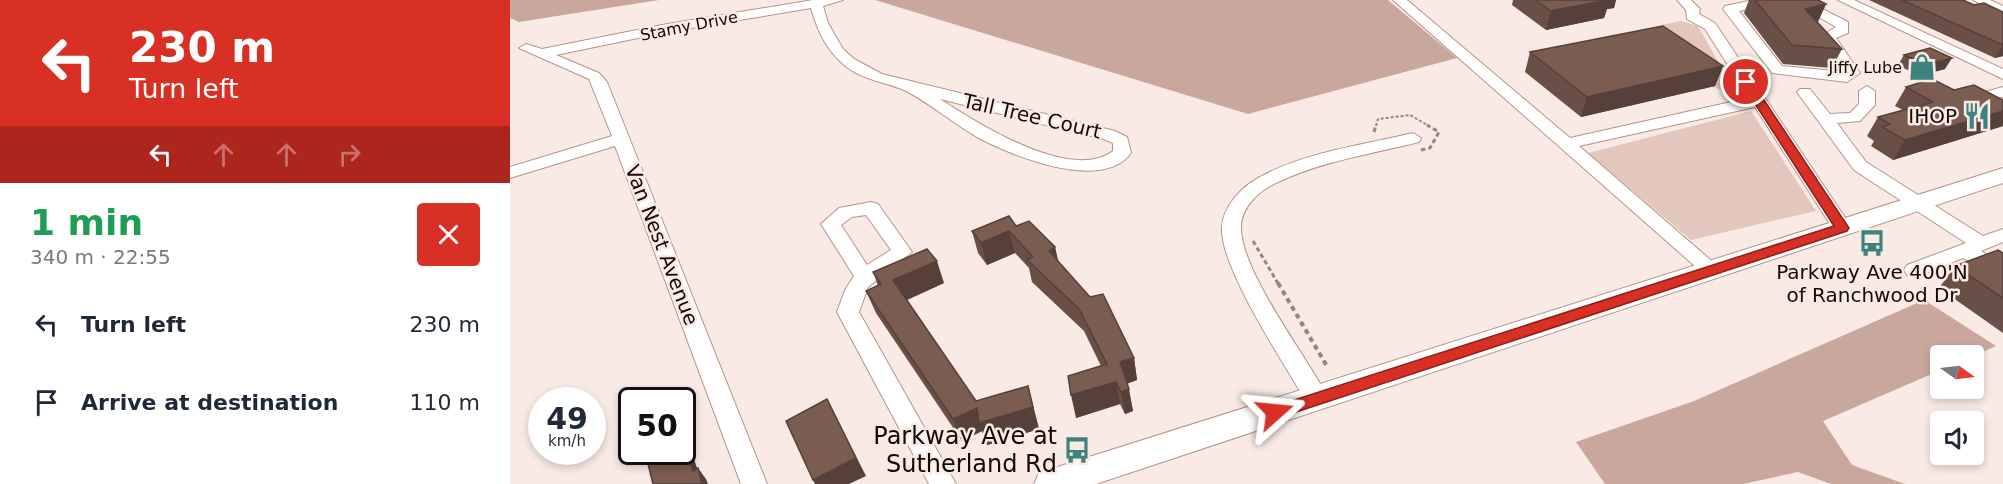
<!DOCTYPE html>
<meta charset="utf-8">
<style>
:root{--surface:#fff;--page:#f6f6f7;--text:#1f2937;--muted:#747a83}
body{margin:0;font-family:"DejaVu Sans",sans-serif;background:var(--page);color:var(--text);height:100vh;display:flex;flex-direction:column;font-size:22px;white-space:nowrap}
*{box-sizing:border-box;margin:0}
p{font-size:20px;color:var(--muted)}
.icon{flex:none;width:33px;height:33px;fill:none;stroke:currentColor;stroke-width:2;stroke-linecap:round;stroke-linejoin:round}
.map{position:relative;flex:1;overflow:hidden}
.sheet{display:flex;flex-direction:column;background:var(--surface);width:510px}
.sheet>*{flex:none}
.hud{background:#d93025;color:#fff;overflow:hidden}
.needle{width:39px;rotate:104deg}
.buttons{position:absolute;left:1420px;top:345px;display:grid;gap:12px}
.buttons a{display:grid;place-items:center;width:54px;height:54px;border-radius:6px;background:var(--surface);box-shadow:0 3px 9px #0003;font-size:30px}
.speed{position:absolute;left:18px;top:387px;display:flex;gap:12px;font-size:30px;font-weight:700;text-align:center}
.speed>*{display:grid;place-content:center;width:78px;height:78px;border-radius:50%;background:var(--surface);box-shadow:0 3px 9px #0003;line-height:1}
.speed small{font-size:15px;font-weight:400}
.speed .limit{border:3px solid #111;border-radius:9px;background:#fff;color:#111}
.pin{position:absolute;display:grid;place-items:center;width:51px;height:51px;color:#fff;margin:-26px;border:3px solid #fff;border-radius:50%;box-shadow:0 2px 6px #0007}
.me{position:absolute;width:66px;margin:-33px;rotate:72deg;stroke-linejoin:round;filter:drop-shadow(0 0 4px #0008)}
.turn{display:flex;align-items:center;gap:21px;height:126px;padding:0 30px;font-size:27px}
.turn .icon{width:78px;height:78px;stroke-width:2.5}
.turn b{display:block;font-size:42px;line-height:51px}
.lanes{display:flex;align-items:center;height:57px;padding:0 30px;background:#0003;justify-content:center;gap:30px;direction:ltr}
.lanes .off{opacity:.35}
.round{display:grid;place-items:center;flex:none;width:63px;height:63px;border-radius:6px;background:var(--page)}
.summary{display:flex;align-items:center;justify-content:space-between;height:102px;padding:0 30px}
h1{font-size:36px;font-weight:700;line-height:45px;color:#1e9e55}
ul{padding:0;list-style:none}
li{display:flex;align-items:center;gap:18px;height:78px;padding:0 30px}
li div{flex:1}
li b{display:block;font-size:22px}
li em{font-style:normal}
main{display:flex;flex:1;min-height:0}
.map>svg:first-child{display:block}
.green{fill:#e3c6bc}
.forest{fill:#caa79c}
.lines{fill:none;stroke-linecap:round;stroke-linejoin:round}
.minor-casing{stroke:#b79386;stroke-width:2}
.major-casing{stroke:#b79386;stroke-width:2}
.path-far2{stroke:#948682;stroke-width:2;stroke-dasharray:3 2;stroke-linecap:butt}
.path-far1{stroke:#948682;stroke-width:3;stroke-dasharray:4.5 3;stroke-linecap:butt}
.path{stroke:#948682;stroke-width:4;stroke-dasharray:5 4;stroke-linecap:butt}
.minor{fill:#fff;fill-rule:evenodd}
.major{fill:#fff;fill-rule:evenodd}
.wall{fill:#6a4f46}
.shaded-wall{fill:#564039}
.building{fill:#7b5c51;stroke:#564039;stroke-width:1.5}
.route{fill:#d93025;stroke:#8d1f18;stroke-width:1.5}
.labels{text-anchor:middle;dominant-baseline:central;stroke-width:5;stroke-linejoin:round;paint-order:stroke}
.far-street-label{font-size:16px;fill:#140805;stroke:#faeae5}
.far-poi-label{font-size:16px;fill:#140805;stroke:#faeae5;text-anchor:end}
.street-label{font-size:20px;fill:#140805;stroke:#faeae5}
.poi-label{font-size:20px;fill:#140805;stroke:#faeae5;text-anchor:end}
.near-poi-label{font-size:24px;fill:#140805;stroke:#faeae5;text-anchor:end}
</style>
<main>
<section class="sheet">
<div class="hud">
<div class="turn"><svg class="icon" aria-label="left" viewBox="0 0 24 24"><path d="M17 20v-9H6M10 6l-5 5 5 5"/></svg><div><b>230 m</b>Turn left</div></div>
<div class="lanes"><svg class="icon" aria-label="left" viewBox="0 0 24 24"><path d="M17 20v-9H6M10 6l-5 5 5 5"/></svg><svg class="icon off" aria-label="ahead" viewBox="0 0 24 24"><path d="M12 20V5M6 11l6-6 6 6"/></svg><svg class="icon off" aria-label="ahead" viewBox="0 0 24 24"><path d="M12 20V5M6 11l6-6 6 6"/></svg><svg class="icon off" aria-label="right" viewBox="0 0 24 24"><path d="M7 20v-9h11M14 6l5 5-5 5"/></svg></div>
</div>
<div class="summary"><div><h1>1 min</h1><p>340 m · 22:55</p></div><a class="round" style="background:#d93025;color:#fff"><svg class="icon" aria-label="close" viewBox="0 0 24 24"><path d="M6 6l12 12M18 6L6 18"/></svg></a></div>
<ul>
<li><svg class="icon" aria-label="left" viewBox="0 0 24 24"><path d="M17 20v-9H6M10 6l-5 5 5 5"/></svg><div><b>Turn left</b></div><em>230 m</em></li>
<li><svg class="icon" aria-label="arrive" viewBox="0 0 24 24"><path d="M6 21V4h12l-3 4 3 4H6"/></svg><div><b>Arrive at destination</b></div><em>110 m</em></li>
</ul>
</section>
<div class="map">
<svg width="1493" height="484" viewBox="0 0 1493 484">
<rect width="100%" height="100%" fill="#faeae5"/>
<g class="green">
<polygon points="1171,21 1188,26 1227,95 1102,54 1082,39"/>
<polygon points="1241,111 1306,211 1181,240 1078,153"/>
</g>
<g class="forest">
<polygon points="0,0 149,0 9,22 0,18"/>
<polygon points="365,0 878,0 947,58 738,114"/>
<polygon points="1414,300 1486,346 1464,356 1431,356 1431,370 1313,421 1342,465 1395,484 1321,484 1288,472 1233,484 1095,484 1066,442 1184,401"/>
</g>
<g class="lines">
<defs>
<g id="minor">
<path d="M303 0H333L313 6 318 23 333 49 344 59 372 74 605 131 617 137 621 153C592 193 500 155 467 137 443 123 422 105 398 92 376 81 351 81 332 63 315 48 307 29 301 8L152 33 46 55 89 73 97 82 257 484H231L105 146 0 178V167L102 136 79 79 9 48 16 44 32 49 152 25ZM430 99 593 139 603 143V151C561 183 467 123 430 99Z"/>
<polygon points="883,0 897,0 1060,138 1239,98 1195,29 1177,19 1176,10 1167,0 1181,0 1190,9 1189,14 1205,23 1342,228 1339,232 1325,232 1245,107 1069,146 1212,270 1209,275 1195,275"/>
<polygon points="1244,0 1269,0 1268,3 1229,11 1272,66 1335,72 1311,36 1326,27 1279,0 1295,0 1338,22 1338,33 1326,38 1350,73 1337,82 1262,73 1213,9 1215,6"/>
<polygon points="1328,0 1344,0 1493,69 1493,79"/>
<polygon points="1463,0 1480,0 1493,6 1493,15"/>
<polygon points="1357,86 1365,91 1365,105 1350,121 1327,123 1356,162 1473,236 1493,229 1493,242 1471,251 1493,265 1493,281 1453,258 1411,275 1397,275 1394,270 1397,265 1456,243 1344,170 1287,92 1290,89 1300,89 1320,114 1340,113 1349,104 1349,91"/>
<polygon points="1493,87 1493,97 1486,98 1493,103 1493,114 1476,107 1469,96 1471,93"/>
<path d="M903 133 911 138 909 142C862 154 812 161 768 182 750 190 730 207 731 229 732 273 797 357 819 399L815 406 807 408 799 406C776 367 713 272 712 231 711 208 731 187 750 177 795 152 853 145 903 133Z"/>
<path d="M361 202 368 204 402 252 358 287 349 312 446 484H419L327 312 335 290 344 276 311 224 329 208ZM356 215 381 250 357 265 331 225 342 217Z"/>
</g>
<polygon id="major" points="1493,168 1493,183 586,484 524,484 529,473 541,469"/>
</defs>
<use href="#minor" class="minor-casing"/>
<use href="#major" class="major-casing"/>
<polyline class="path-far2" points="866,126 868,119 900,115 919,126"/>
<g class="path-far1">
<polyline points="864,132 866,125"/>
<polyline points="911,150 920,148 929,132 917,125"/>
<polyline points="743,241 769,285"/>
</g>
<polyline class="path" points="768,283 818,368"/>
<use href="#minor" class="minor"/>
<use href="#major" class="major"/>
</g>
<g class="wall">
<polygon points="1003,0 1106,0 1104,8 1097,9 1094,18 1036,30 1002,5"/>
<polygon points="1239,0 1308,0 1316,4 1308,22 1332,49 1322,68 1273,64 1234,13"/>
<polygon points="1359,0 1453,0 1464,5 1493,12 1493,56 1485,58"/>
<polygon points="1020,52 1213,66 1205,86 1071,117 1015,72"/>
<polygon points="1394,55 1435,69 1409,76 1388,65"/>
<polygon points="1396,87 1444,90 1493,100 1493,126 1383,160 1361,146 1364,141 1357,136 1368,117 1393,110 1385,106"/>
<polygon points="506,226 545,247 548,262 624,358 627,380 617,383 623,411 615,414 610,404 566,418 591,366 574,331 522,282 519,268 505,253 477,265 468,253 462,231"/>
<polygon points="1493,253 1493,333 1429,288 1445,266"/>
<polygon points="363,272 434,283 397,300 466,401 518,386 529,429 477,445 472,431 452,441 366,313 356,291 368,286"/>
</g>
<g class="shaded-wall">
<polygon points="1088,0 1106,0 1104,8 1097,9 1094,18 1036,30 1041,11"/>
<polygon points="1316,4 1307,23 1295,9"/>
<polygon points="1493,45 1493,56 1485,58"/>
<polygon points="1442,58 1435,69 1409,76 1416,65"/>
<polygon points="1213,66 1205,86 1071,117 1077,97"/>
<polygon points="1493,111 1493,126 1383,160 1395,140"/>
<polygon points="499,231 505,253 477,265 471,243"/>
<polygon points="545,247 550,269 539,251"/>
<polygon points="427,261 434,283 392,302 383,280"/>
<polygon points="624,358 627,380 614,385 610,362"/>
<polygon points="606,382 610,404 566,418 561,395"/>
<polygon points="518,386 529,429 477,445 472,431 452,441 443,419 467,408"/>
<polygon points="619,389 623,411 615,414 611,392"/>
<polygon points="317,399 356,476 339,484 305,484 303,480"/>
<polygon points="174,442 182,453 190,477 188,468 196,479 198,484 192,484 183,471"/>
</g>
<g class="building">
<polygon points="1025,0 1098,0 1041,11"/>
<polygon points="1245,0 1308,0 1316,4 1295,9 1332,49 1282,45"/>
<polygon points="1392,0 1453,0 1464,5 1474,3 1493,12 1493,45"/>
<polygon points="1153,26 1213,66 1077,97 1020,52"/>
<polygon points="1420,48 1442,58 1416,65 1394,55"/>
<polygon points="1422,79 1444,90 1464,85 1493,100 1493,111 1395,140 1372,127 1380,124 1368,117 1423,102 1396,87"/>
<polygon points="499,216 506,226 519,221 545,247 539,251 580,297 593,294 624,358 610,362 619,389 611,392 606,382 561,395 558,376 597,364 569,309 517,260 523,257 499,231 471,243 462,231"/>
<polygon points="417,249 427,261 383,280 466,401 518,386 523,407 469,423 467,408 443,419 356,291 371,284 363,272"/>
<polygon points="1488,250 1493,253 1493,298 1445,266"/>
<polygon points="317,399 346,458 303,480 276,421"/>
<polygon points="174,442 183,471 188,468 192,484 143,484 137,460 155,452 172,452 172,443"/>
</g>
<polygon class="route" points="1233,80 1242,82 1339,228 1337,231 765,419 759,417 757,412 759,408 1324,226 1231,82"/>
<defs>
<symbol id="shop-bare" viewBox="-9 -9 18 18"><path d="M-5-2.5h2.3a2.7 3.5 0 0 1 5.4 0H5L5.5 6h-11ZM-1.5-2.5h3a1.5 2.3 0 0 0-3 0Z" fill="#3c837f" stroke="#faeae5" stroke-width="2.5" paint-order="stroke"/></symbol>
<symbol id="restaurant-bare" viewBox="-9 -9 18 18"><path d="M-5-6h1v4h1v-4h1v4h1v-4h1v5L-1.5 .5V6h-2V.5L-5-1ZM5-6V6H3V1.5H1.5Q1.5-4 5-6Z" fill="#3c837f" stroke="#faeae5" stroke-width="2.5" paint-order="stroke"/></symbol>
<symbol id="bus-bare" viewBox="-9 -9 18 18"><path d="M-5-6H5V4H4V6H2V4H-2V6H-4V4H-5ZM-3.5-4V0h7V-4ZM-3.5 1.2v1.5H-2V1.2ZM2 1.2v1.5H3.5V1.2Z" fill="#3c837f" stroke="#faeae5" stroke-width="2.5" paint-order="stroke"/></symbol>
</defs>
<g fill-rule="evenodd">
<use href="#shop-bare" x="1393" y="48" width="38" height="38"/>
<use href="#restaurant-bare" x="1448" y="97" width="38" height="38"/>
<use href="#bus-bare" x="1343" y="224" width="38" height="38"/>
<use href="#bus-bare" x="548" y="431" width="38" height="38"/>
</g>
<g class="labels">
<g class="far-street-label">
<text transform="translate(179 26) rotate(-11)">Stamy Drive</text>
</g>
<g class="far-poi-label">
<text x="1392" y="67">Jiffy Lube</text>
</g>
<g class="street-label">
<text transform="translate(522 116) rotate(13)">Tall Tree Court</text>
<text transform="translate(152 245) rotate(69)">Van Nest Avenue</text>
</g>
<g class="poi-label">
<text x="1447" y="116">IHOP</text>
<text x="1362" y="272" text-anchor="middle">Parkway Ave 400'N<tspan x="1362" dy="23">of Ranchwood Dr</tspan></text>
</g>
<g class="near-poi-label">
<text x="547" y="436">Parkway Ave at<tspan x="547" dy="28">Sutherland Rd</tspan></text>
</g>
</g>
</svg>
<div class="buttons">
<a><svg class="needle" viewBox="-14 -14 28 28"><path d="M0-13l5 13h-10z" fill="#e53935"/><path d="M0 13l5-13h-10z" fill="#747a83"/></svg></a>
<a><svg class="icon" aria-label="sound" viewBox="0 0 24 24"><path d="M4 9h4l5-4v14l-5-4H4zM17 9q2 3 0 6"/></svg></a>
</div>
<div class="speed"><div>49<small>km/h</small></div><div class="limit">50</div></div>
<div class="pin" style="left:1236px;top:82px;background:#d93025"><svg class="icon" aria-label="arrive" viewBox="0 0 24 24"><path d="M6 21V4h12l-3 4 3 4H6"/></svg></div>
<svg class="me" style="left:765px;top:412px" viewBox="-20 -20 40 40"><path d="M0-17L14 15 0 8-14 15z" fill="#d93025" stroke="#fff" stroke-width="4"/></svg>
</div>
</main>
